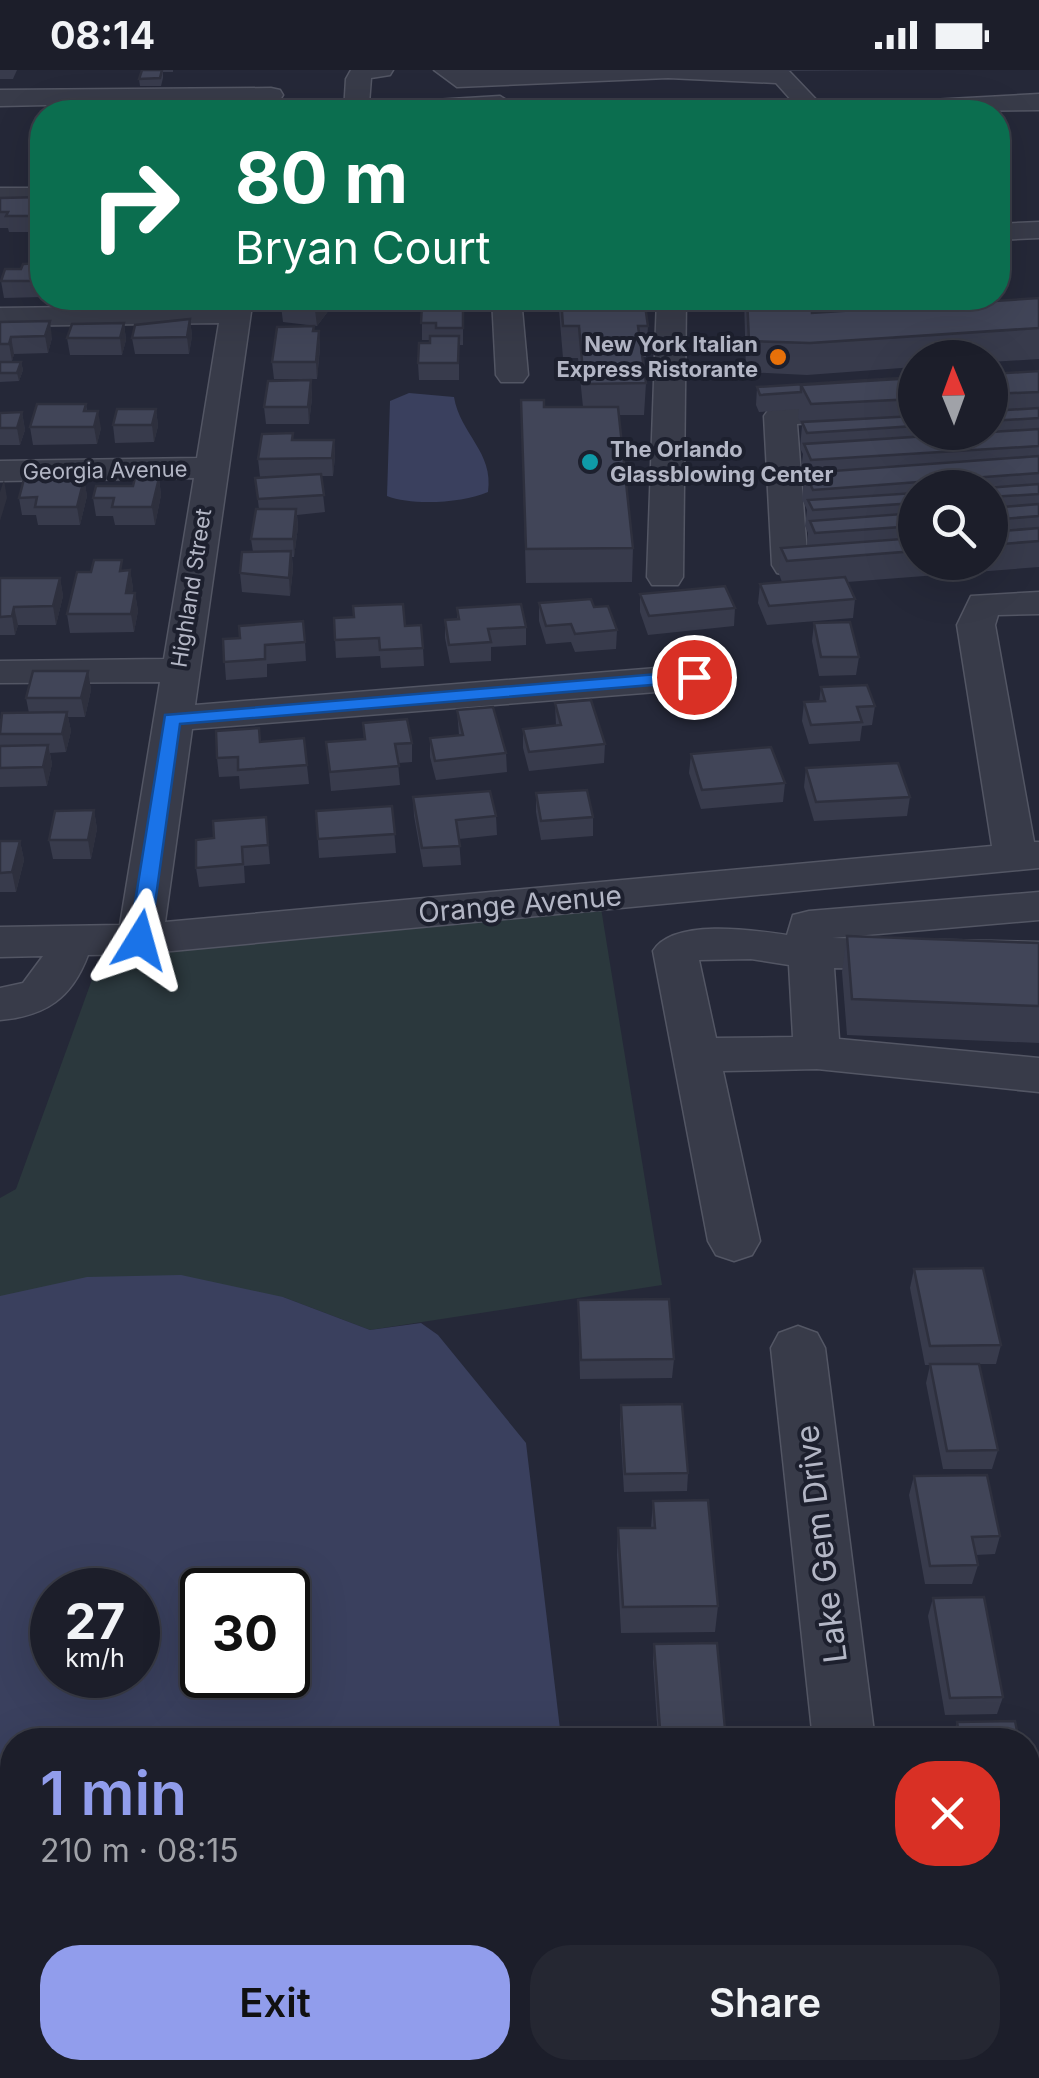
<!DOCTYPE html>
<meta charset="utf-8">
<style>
:root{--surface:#1c1e2a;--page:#252732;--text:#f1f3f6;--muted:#a0a2a8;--line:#3a3c47;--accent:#919dec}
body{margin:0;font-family:Inter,sans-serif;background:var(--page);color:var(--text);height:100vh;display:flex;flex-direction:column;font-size:38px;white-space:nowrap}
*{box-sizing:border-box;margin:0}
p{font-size:32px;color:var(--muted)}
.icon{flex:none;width:55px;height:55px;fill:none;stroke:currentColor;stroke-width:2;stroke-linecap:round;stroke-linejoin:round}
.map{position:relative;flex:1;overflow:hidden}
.side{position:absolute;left:0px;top:1658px;width:1040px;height:352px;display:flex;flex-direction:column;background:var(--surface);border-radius:40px 40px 0 0;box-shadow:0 10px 40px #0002,0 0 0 2px var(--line)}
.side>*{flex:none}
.hud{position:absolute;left:30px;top:30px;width:980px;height:210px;border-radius:40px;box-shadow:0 10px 40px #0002,0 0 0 2px var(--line);background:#0b6e4f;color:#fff;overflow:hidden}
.needle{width:65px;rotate:359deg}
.controls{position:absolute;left:898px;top:270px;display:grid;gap:20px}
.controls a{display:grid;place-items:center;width:110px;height:110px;border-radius:50%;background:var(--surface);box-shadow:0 10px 40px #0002,0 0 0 2px var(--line);font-size:50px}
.speed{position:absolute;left:30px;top:1498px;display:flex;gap:20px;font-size:50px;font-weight:700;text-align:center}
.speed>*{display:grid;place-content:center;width:130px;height:130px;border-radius:50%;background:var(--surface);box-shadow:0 10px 40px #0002,0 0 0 2px var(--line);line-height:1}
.speed small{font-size:25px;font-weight:400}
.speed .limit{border:5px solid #111;border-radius:15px;background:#fff;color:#111}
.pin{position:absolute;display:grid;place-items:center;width:85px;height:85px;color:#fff;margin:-42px;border:5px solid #fff;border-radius:50%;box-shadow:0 2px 10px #0007}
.me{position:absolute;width:110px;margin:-55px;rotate:8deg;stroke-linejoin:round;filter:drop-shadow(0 0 8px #0008)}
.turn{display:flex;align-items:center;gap:35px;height:210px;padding:0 40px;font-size:45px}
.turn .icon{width:130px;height:130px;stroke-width:2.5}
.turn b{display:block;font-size:70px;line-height:85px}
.round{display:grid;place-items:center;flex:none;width:105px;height:105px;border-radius:40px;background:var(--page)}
.summary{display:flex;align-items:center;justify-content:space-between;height:170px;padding:0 40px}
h1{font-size:60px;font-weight:600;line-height:75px;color:var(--accent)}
.primary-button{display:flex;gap:20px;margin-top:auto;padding:20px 40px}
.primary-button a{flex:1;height:115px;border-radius:40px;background:var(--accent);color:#111;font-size:40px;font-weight:600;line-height:115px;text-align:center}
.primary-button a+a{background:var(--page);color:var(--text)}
.status{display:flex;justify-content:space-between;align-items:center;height:70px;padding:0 50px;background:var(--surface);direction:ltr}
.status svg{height:28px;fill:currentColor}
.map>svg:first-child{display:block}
.green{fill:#2b383d}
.water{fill:#3a405e;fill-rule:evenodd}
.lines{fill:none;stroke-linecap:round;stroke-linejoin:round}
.minor-casing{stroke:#535664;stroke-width:3}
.minor{fill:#383b49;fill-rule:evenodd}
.wall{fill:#383b4c;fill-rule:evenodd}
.shaded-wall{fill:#2e303e}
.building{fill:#414558;stroke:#2e303e;stroke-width:2.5}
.route{fill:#1a73e8;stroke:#114b97;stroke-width:2.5}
.food-dot{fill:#e8710a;stroke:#1d202e;stroke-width:4}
.culture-dot{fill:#0f9aa8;stroke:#1d202e;stroke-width:4}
.labels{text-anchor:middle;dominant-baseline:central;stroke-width:8;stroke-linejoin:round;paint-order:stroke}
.far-poi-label{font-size:22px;font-weight:bold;fill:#b3b6c5;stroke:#1d202e;text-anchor:end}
.far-street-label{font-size:22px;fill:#b3b6c5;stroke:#1d202e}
.street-label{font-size:28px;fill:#b3b6c5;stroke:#1d202e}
.near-street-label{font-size:32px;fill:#b3b6c5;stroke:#1d202e}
</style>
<div class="status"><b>08:14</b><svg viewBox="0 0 49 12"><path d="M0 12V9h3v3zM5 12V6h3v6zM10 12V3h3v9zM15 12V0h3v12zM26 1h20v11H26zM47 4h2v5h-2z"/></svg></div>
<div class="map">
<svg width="1039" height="2008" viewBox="0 0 1039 2008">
<rect width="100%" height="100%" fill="#252838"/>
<polygon class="green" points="601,838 662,1215 370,1260 283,1227 0,1226 0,1128 16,1119 102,882"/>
<g class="water">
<path d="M409 323 454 327C460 364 494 382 488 422 463 433 412 436 387 426L390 331Z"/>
<path d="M181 1205 283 1227 370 1260 421 1253 438 1265 526 1373 560 1659 556 1670H12V1998H364L355 2008H0V1226L87 1207ZM52 1520H138V1605H52ZM202 1520H288V1605H202Z"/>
</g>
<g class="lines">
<defs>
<g id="minor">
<polygon points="351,0 393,0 390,5 371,8 369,34 500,26 513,34 509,39 344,42 346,9"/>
<polygon points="434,0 788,0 828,42 802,42 776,13 668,8 457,17"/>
<polygon points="271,18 280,20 283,25 280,30 0,36 0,20"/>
<polygon points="1039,24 1039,40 845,42 858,34"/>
<rect x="0" y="118" width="42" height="16"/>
<polygon points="1039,152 1039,168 998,170 998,154"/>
<path d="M224 228H253L195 635 694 595 708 599 713 607 708 615 694 619 192 659 165 852 992 776 957 555 971 526 1039 522V544L998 545 995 555 1034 772H1039V798L140 884 88 885C72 928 46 946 0 950V918L23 913 43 886 0 887V857L120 855 160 612 0 613V591L164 589 194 408 0 411V391L197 388 219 253 0 256V238L222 235Z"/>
<polygon points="492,228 521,228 528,305 523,312 501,312 496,305"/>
<polygon points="657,228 686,228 683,507 678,515 652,515 647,507"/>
<polygon points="915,326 915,346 797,354 807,483 915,475 915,492 928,494 790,506 777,503 772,495 764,346 769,339"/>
<path d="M1039 822V850L832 868 1039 872V902L834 898 839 969 1039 988V1022L817 999 723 1001 760 1171 752 1185 734 1191 716 1185 708 1171 653 881C673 848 753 860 787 865L793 845 809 841ZM751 889 789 895 793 967 716 968 699 890Z"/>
<polygon points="798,1256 817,1263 825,1278 875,1670 813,1670 771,1278 779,1263"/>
<polygon points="848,1998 918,1998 919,2008 849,2008"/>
</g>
</defs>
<use href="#minor" class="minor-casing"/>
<use href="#minor" class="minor"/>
</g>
<g class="wall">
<polygon points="0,0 17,0 13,9 0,9"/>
<polygon points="142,0 173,0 173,2 163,2 163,8 161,16 140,16 139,9"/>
<polygon points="786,0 897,0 787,1"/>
<polygon points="42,127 42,162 9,162 8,158 0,158 0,128"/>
<polygon points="42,193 42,227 4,228 1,211 21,199"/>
<polygon points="288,228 335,228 335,232 317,256 283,252 281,236"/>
<polygon points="395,228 468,228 468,236 463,236 463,275 459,275 459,310 419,310 418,293 430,273 430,270 422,270 422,237 395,237"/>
<polygon points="558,228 644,228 648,256 646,287 642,287 646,313 644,345 619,345 633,478 632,512 526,513 521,330 544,337 583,337 578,288 563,288"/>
<polygon points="744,228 811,228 812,243 1039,228 1039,289 990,292 990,288 915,288 915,297 807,305 746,302"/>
<polygon points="190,249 192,266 189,284 135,284 132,268"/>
<polygon points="0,252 52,268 48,283 14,284 12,291 0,291"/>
<polygon points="124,253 126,270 122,285 70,285 67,268"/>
<polygon points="314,261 319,261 320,278 317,309 274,309 272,292"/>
<polygon points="0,292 21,292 23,300 19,311 0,312"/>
<path d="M1039 301V497L847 512 855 529 853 548 767 555 758 533 760 514 782 512 779 504 781 478 807 476 808 463 805 456 807 440 802 429 804 408 801 400 803 384 800 378 802 356 798 347 799 339 759 342 756 335 757 317 915 307V362H990V304ZM915 418H990V492H915Z"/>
<polygon points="311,310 312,328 309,354 266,354 264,337"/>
<polygon points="86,334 87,341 101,358 97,374 33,375 30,357"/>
<polygon points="156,339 158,356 154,372 115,373 113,355"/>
<polygon points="22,342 25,360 20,375 0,375 0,343"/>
<polygon points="294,370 334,370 335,387 333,406 321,406 325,442 297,445 298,457 294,487 292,487 293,499 290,526 242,522 240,503 253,482 251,469 259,439 255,408 282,406 260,407 258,389"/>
<polygon points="159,408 161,425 155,455 115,455 113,446 96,446 93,428"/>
<polygon points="84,409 87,426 80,455 38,455 36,445 22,445 19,428"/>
<polygon points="124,500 130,500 133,518 132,523 135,523 138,541 134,562 70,563 67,544"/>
<polygon points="0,508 60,508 63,526 56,555 18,555 15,565 0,565"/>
<polygon points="640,524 735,538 734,556 648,565 640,542"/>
<polygon points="539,533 617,560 616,579 575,582 571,572 546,574 539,551"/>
<polygon points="457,538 526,557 526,575 491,577 491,591 450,593 445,568 445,550 457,549"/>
<polygon points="334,548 405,556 423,578 424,596 381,598 380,586 336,588"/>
<polygon points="814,553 859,587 856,605 819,606 812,571"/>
<polygon points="223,569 305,572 306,591 267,594 267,607 226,610"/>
<polygon points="88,601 91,620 85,647 68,647 71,661 66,682 50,683 52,694 47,716 0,717 0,649 29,643 26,628"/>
<polygon points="821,617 875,636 872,655 862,656 860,671 809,674 802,651 804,632 819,632"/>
<polygon points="555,633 605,674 604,693 529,701 523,678 523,659 556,656"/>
<polygon points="457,640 506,683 507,702 436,710 430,687 430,668 459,665"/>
<polygon points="363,653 412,673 412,692 398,693 400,715 331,721 326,672 364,669"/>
<polygon points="259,658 261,671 304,668 309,714 240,719 239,706 219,707 217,688"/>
<polygon points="691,684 785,713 783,732 701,739 689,703"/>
<polygon points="806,698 910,727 907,746 814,751 804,717"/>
<polygon points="536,723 593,747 593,766 541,770 536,742"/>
<polygon points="413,727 496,746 497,765 459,769 461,795 423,797 414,746"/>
<polygon points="392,736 396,783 319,788 316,741"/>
<polygon points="94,740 97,759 91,789 53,789 49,770"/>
<polygon points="266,747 270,794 244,796 245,813 199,817 196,798 214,768"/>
<polygon points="0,771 20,771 24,790 16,822 0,822"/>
<polygon points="847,866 1039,873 1039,973 847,965 842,902"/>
<polygon points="914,1199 1001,1275 996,1294 979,1294 998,1380 992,1399 943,1399 926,1313 930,1295 925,1295 910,1218"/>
<polygon points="578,1230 674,1289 672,1308 580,1309"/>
<polygon points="621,1335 688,1403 687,1421 624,1422 620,1354"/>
<polygon points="914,1406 1000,1466 995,1484 976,1485 978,1495 972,1514 925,1514 909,1425"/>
<polygon points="653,1431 718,1536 715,1562 621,1563 617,1485 618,1458 651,1458"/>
<polygon points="933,1528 1003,1627 997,1644 945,1645 928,1546"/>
<polygon points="654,1574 725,1659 723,1670 658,1670 653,1592"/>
<polygon points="957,1652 1019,1670 951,1670"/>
<rect x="1028" y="1683" width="11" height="105"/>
<rect x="1028" y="1805" width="11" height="112"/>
</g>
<g class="shaded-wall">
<polygon points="325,228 335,228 335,232 317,256 315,240"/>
<polygon points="190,249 192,266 189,284 187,267"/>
<polygon points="50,251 52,268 48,283 45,266"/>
<polygon points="124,253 126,270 122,285 120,268"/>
<polygon points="319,261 320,278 317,309 316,292"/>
<polygon points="11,267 14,284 12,291 9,274"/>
<polygon points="21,292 23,300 19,311 17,303"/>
<polygon points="311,310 312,328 309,354 308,337"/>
<polygon points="156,339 158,356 154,372 152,355"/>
<polygon points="98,341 101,358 97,374 94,357"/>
<polygon points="22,342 25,360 20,375 17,358"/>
<polygon points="334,370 335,387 333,406 332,388"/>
<polygon points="159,408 161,425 155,455 152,437"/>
<polygon points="84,409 87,426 80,455 77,437"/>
<polygon points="4,410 7,428 0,451 0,422"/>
<polygon points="296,439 298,457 294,487 293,469"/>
<polygon points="291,481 293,499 290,526 289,508"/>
<polygon points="130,500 133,518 129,542 126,523"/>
<polygon points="60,508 63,526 56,555 53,536"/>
<polygon points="135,523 138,541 134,562 131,544"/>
<polygon points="14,537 18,555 15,565 12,546"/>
<polygon points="88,601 91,620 85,647 81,628"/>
<polygon points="67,642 71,661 66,682 62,664"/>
<polygon points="48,675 52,694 47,716 43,697"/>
<polygon points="94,740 97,759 91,789 88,770"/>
<polygon points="20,771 24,790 16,822 12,802"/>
</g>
<g class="building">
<polygon points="142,0 162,0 160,8 139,9"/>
<polygon points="42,127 42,146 6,146 8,142 0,142 0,128"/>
<polygon points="42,193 42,211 1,211 5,199 21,199 23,194"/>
<polygon points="288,228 325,228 315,240 281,236"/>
<polygon points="561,228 644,228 648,256 638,256 646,313 584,314 579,256 563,256"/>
<polygon points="747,228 811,228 812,243 1039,228 1039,258 810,273 749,271"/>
<polygon points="422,234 463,234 463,258 436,258 436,253 421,253"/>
<polygon points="190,249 187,267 132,268 135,255"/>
<polygon points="50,251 45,266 11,267 9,274 0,274 0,252"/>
<polygon points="124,253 120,268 67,268 72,254"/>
<polygon points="314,256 313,261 319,261 316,292 272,292 277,257"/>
<polygon points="430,266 459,266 458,293 418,293 419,273 430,273"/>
<polygon points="0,292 21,292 17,303 0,303"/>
<polygon points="1039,301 1039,322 990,324 990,304"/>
<polygon points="915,307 915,308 801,315 801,322 760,325 757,317"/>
<polygon points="915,308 915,329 811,334 801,315"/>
<polygon points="311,310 308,337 264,337 268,311"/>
<polygon points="521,330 544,330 544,337 618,337 633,478 526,479"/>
<polygon points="37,334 86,334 84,341 98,341 94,357 30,357"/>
<polygon points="1039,338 1039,348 990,351 990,341"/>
<polygon points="117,339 156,339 152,355 113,355"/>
<polygon points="22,342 17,358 0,358 0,343"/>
<polygon points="915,346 915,356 807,363 802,352"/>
<polygon points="1039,359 1039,376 811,390 804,374"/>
<polygon points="293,363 292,370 334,370 332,388 258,389 262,364"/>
<polygon points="1039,386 1039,403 813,420 805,403"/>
<polygon points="321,404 324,425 258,429 255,408"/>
<polygon points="135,408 159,408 152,437 112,437 114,428 93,428 96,416 133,416"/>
<polygon points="24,409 84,409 77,437 35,437 37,427 19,428"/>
<polygon points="1039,414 1039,424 990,427 990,418 987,418"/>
<polygon points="915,423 915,433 813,440 808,430"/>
<polygon points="1039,434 1039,446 990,450 990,438"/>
<polygon points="256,439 296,439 293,469 251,469"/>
<polygon points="915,443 915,456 815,463 810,451"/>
<polygon points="1039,458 1039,471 990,475 990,462"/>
<polygon points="915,468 915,481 787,491 781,478"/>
<polygon points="291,481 289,508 240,503 242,482"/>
<polygon points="94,490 122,490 120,501 130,500 126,523 135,523 131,544 67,544 77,502 91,502"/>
<polygon points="845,507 855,529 769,536 760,514"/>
<polygon points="0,508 60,508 53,536 14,537 12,546 0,547"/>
<polygon points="725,516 735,538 649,546 640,524"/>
<polygon points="591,529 594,537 608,536 617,560 575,564 571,554 546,556 539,533"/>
<polygon points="403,534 405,556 421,555 423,578 380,580 379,568 335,570 334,548 354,547 353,536"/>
<polygon points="521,534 526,557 488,559 491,572 449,575 445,550 459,549 457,538"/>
<polygon points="303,551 305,572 265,575 265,589 224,592 223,569 240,568 239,556"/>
<polygon points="850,552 859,587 821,587 814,553"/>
<polygon points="33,601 88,601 81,628 26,628"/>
<polygon points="867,615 875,636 857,637 862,652 811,655 804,632 825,631 821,617"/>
<polygon points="591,630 605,674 529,682 523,659 561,655 555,633"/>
<polygon points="493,637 506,683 435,691 430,668 463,665 457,640"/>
<polygon points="67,642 62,664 0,664 2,643"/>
<polygon points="407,649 412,673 395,674 399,696 330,702 326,672 365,669 363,653"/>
<polygon points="259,658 260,672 304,668 307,695 238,700 238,687 217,688 216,661"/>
<polygon points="48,675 43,697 0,698 0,676"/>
<polygon points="771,677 785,713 702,720 691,684"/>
<polygon points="898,693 910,727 816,732 806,698"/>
<polygon points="587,720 593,747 541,751 536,723"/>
<polygon points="490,721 496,746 456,750 460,776 422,778 413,727"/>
<polygon points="392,736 395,764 318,769 316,741"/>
<polygon points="94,740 88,770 49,770 55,741"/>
<polygon points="266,747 268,775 242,777 243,794 196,798 196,770 214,768 213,751"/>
<polygon points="0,771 20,771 12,802 0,803"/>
<polygon points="847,866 1039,873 1039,936 852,929"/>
<polygon points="983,1198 1001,1275 930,1276 914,1199"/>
<polygon points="669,1229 674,1289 581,1290 578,1230"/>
<polygon points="930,1294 979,1294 998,1380 947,1381"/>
<polygon points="682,1334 688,1403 625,1404 621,1335"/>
<polygon points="987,1405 1000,1466 972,1467 978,1495 930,1496 914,1406"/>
<polygon points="708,1430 718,1536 623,1537 618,1458 655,1458 653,1431"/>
<polygon points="984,1527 1003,1627 950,1628 933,1528"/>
<polygon points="717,1573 725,1659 660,1660 654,1574"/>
<polygon points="1015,1651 1019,1670 960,1670 957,1652"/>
<rect x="1028" y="1683" width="11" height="81"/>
<rect x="1028" y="1805" width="11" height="97"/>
<polygon points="993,2007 1039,2007 1039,2008"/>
</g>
<polygon class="route" points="694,601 703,607 700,611 180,654 150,870 140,877 129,870 165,645"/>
<circle class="food-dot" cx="778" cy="287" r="10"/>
<circle class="culture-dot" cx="590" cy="392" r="10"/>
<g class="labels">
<g class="far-poi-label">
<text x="758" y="274">New York Italian<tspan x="758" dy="25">Express Ristorante</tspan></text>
<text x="610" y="379" text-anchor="start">The Orlando<tspan x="610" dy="25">Glassblowing Center</tspan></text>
</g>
<g class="far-street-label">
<text transform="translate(105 400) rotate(-1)">Georgia Avenue</text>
<text transform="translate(191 518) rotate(-81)">Highland Street</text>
</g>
<g class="street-label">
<text transform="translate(520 834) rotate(-5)">Orange Avenue</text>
</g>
<g class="near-street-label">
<text transform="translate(821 1474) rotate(-97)">Lake Gem Drive</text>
</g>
</g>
</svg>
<div class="controls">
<a><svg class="needle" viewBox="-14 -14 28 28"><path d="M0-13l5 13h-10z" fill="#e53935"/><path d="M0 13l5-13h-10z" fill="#a0a2a8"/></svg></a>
<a><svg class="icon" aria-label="search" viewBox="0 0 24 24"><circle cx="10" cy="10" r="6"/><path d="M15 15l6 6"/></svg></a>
</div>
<div class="speed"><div>27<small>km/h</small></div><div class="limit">30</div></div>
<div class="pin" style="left:694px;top:607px;background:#d93025"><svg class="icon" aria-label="arrive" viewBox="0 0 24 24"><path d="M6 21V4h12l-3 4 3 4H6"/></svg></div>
<svg class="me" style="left:140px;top:870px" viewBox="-20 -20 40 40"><path d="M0-17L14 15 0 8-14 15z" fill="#1a73e8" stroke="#fff" stroke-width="4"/></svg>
<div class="hud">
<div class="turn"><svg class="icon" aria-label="right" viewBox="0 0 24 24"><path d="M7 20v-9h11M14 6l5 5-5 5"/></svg><div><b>80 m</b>Bryan Court</div></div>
</div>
<section class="side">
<div class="summary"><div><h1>1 min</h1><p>210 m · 08:15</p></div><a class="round" style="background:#d93025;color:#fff"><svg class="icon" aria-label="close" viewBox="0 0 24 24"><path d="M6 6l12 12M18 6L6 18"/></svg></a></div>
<div class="primary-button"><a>Exit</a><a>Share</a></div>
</section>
</div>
